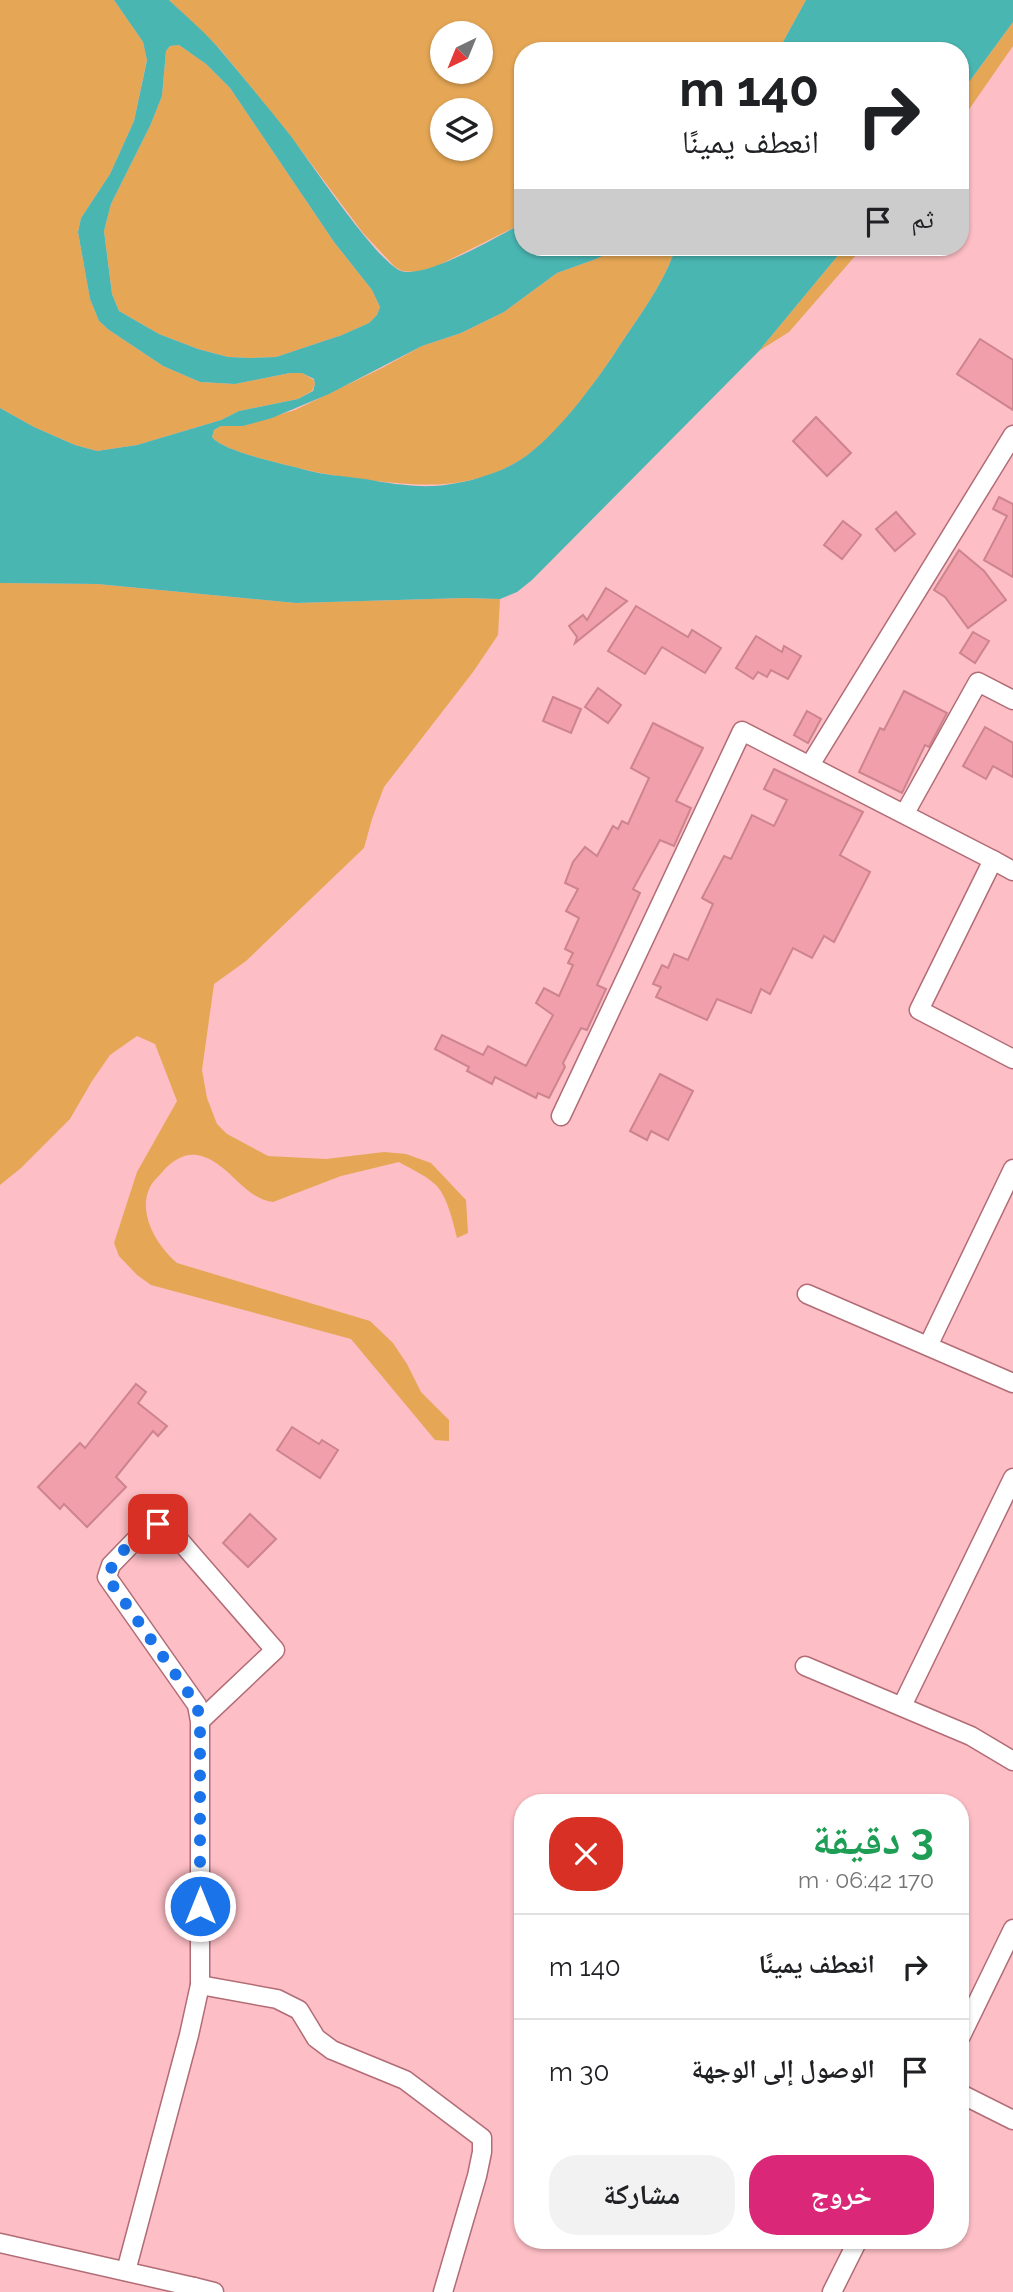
<!DOCTYPE html>
<html lang="ar">
<meta charset="utf-8">
<style>
:root{--surface:#fff;--page:#f2f2f2;--text:#202124;--muted:#757577;--line:#e0e0e0;--accent:#db2777}
body{margin:0;font-family:Raleway,"Noto Naskh Arabic",sans-serif;background:var(--page);color:var(--text);direction:rtl;height:100vh;display:flex;flex-direction:column;font-size:26px;white-space:nowrap}
*{box-sizing:border-box;margin:0}
p{font-size:23px;color:var(--muted)}
.icon{flex:none;width:38px;height:38px;fill:none;stroke:currentColor;stroke-width:2;stroke-linecap:round;stroke-linejoin:round}
.map{position:relative;flex:1;overflow:hidden;direction:ltr}
.details{position:absolute;left:514px;top:1794px;width:455px;height:455px;display:flex;flex-direction:column;background:var(--surface);border-radius:28px;box-shadow:0 2px 5px #0004;direction:rtl}
.details>*{flex:none}
.banner{position:absolute;left:514px;top:42px;width:455px;height:214px;border-radius:28px;box-shadow:0 2px 5px #0004;direction:rtl;background:#fff;color:var(--text);overflow:hidden}
.needle{width:46px;rotate:223deg}
.buttons{position:absolute;left:430px;top:21px;display:grid;gap:14px}
.buttons a{display:grid;place-items:center;width:63px;height:63px;border-radius:50%;background:var(--surface);box-shadow:0 2px 5px #0004;font-size:35px}
.pin{position:absolute;display:grid;place-items:center;width:60px;height:60px;color:#fff;margin:-30px;border-radius:14px;box-shadow:0 4px 10px #0006}
.me{position:absolute;width:77px;margin:-38px;rotate:0deg;stroke-linejoin:round;filter:drop-shadow(0 0 5px #0008)}
.turn{display:flex;align-items:center;gap:24px;height:147px;padding:0 35px;font-size:32px}
.turn .icon{width:91px;height:91px;stroke-width:2.5}
.turn b{display:block;font-size:49px;line-height:60px}
.then{display:flex;align-items:center;height:66px;padding:0 35px;background:#0003;gap:14px;font-size:26px}
.round{display:grid;place-items:center;flex:none;width:74px;height:74px;border-radius:28px;background:var(--page)}
.head{display:flex;align-items:center;justify-content:space-between;height:119px;padding:0 35px}
h1{font-size:42px;font-weight:700;line-height:52px;color:#1e9e55}
.action{display:flex;gap:14px;margin-top:auto;padding:14px 35px}
.action a{flex:1;height:80px;border-radius:28px;background:var(--accent);color:#fff;font-size:28px;font-weight:700;line-height:80px;text-align:center}
.action a+a{background:var(--page);color:var(--text)}
ul{padding:0;list-style:none}
li{display:flex;align-items:center;gap:21px;height:105px;padding:0 35px;border-top:2px solid var(--line)}
li div{flex:1}
li b{display:block;font-size:26px}
li em{font-style:normal}
.map>svg:first-child{display:block}
.green{fill:#e5a756;fill-rule:evenodd}
.water{fill:#4ab6b2;fill-rule:evenodd}
.building{fill:#f19faa;stroke:#cd848d;stroke-width:2}
.lines{fill:none;stroke-linecap:round;stroke-linejoin:round}
.minor-casing{stroke:#b26c76;stroke-width:21}
.minor{stroke:#fff;stroke-width:18}
.route{stroke:#1a73e8;stroke-width:12;stroke-dasharray:0 21.6}
</style>
<div class="map">
<svg width="1013" height="2292" viewBox="0 0 1013 2292">
<rect width="100%" height="100%" fill="#fdbec5"/>
<g class="green">
<polygon points="0,0 114,0 143,42 147,59 134,121 110,174 81,218 78,232 90,299 99,321 109,330 163,366 200,382 235,384 290,373 302,373 314,380 315,384 312,391 298,399 239,411 221,420 137,445 97,451 75,445 34,427 0,408"/>
<path d="M169 0H806L778 51H523V223L437 266 417 272 402 271 395 267 363 233 289 134 220 49ZM443 33H481V72H443ZM443 110H481V149H443Z"/>
<polygon points="1013,22 1013,46 961,121 961,93"/>
<polygon points="179,45 206,64 230,88 334,242 372,290 380,307 377,315 369,323 342,335 276,357 250,358 228,357 198,349 159,334 119,311 112,294 104,231 111,204 150,126 162,96 166,51 170,46"/>
<path d="M621 247H676C664 284 639 316 618 348 596 382 554 440 520 460 468 492 416 486 359 479 340 476 321 474 302 469 281 463 224 452 212 437L214 430 221 426H243L295 410 382 368 422 346 461 333 504 312 557 273 596 259Z"/>
<polygon points="845,247 863,247 789,332 759,351"/>
<path d="M0 583 97 584 296 603 465 598 500 599 498 635 473 672 384 787 372 819 364 848 246 961 214 984 202 1070 207 1098 217 1124 227 1134 268 1156 326 1159 384 1152 406 1154 431 1163 466 1200 468 1233 457 1238C453 1222 448 1199 437 1186 427 1176 411 1169 399 1162L341 1176 273 1202C243 1199 228 1160 197 1155 184 1153 172 1161 164 1170 160 1175 153 1181 150 1187 137 1213 157 1246 177 1263L370 1321 393 1343 407 1364 421 1392 449 1420V1441L435 1440 351 1339 151 1285 137 1275 119 1256 114 1243 137 1172 177 1101 155 1044 137 1036 110 1055 92 1081 70 1119 21 1168 0 1185Z"/>
</g>
<g class="water">
<path d="M114 0H169C187 17 207 34 222 52 245 80 268 107 290 135 309 160 377 262 401 271 426 279 498 236 523 223V247H621L596 259 557 273 504 312 461 333 422 346 329 394 272 418 243 426H221L214 430 212 437C224 452 281 463 302 469 323 475 343 476 365 479 387 483 411 487 434 486 462 484 496 475 520 460 554 439 596 382 618 348 639 316 664 284 676 247H845L759 351 532 580 517 592 500 599 465 598 296 603 97 584 0 583V408L34 427 75 445 97 451 137 445 221 420 239 411 298 399 313 391 315 384 314 379 302 373H290L235 384 200 382 163 366 109 330 99 321 90 299 78 232 81 218 110 174 134 121 147 60 143 42ZM179 45 206 64 230 88 334 242 372 290 380 307 377 315 369 323 342 335 276 357 250 358 228 357 198 349 159 334 119 311 112 294 104 231 111 204 150 126 162 96 166 51 170 46Z"/>
<polygon points="806,0 1013,0 1013,22 961,93 961,51 778,51"/>
</g>
<g class="building">
<polygon points="980,339 1013,360 1013,410 957,374"/>
<polygon points="816,417 851,453 827,476 793,441"/>
<polygon points="999,497 1013,504 1013,577 984,560 1007,516 993,509"/>
<polygon points="896,512 915,534 895,551 876,529"/>
<polygon points="843,521 861,535 842,559 824,545"/>
<polygon points="959,550 984,571 1006,600 968,628 945,597 934,590"/>
<polygon points="606,588 627,601 575,643 577,637 569,626 583,615 587,620"/>
<polygon points="636,606 688,637 692,630 721,648 705,673 662,647 645,674 608,651"/>
<polygon points="973,632 989,641 975,663 960,653"/>
<polygon points="756,636 782,652 784,646 801,656 788,679 771,670 767,677 758,672 753,679 736,668"/>
<polygon points="598,688 621,705 608,723 585,707"/>
<polygon points="904,691 947,713 929,747 925,745 902,793 859,772 880,728 884,730"/>
<polygon points="553,697 581,709 571,733 543,721"/>
<polygon points="807,711 821,719 808,743 794,735"/>
<polygon points="653,723 703,748 676,801 691,808 674,846 660,840 633,889 640,893 597,985 606,989 587,1030 581,1028 563,1063 565,1067 549,1098 538,1093 536,1098 495,1077 492,1084 467,1071 469,1067 435,1049 442,1035 483,1055 488,1046 526,1066 553,1015 536,1003 544,988 559,996 573,965 568,963 573,953 565,949 579,918 566,911 578,889 565,883 573,862 585,847 597,856 613,826 618,829 622,821 628,824 649,778 631,768"/>
<polygon points="985,727 1013,743 1013,777 993,766 986,779 963,766"/>
<polygon points="774,769 863,812 840,855 870,872 834,942 824,936 812,958 793,948 770,994 761,989 751,1013 717,999 707,1020 656,997 661,987 653,984 662,965 668,968 674,954 688,960 713,904 702,898 724,856 731,859 752,815 774,826 787,800 764,789"/>
<polygon points="660,1074 693,1091 668,1140 651,1131 647,1140 630,1131"/>
<polygon points="136,1384 146,1392 138,1403 167,1426 158,1436 153,1431 116,1477 126,1487 87,1527 64,1504 60,1509 38,1487 80,1443 85,1448"/>
<polygon points="292,1427 319,1444 322,1440 338,1450 320,1478 277,1450"/>
<polygon points="250,1514 276,1539 248,1567 223,1543"/>
</g>
<g class="lines">
<defs>
<g id="minor">
<polyline points="810,765 1013,435"/>
<polyline points="905,813 978,682 1013,700"/>
<polyline points="993,860 1013,871"/>
<polyline points="561,1116 742,731 993,860 919,1010 1013,1059"/>
<polyline points="807,1294 1013,1383"/>
<polyline points="928,1346 1013,1169"/>
<polyline points="805,1666 971,1736 1013,1761"/>
<polyline points="902,1706 1013,1478"/>
<polyline points="200,1985 277,1999 299,2010 316,2038 332,2050 405,2080 482,2138 482,2152 477,2176 443,2292"/>
<polyline points="961,2036 1013,1929"/>
<polyline points="961,2094 1013,2120"/>
<polyline points="0,2243 194,2287"/>
<polyline points="126,2271 189,2035 200,1985 200,1721 197,1705 107,1577 111,1565 146,1529 158,1524 168,1527 275,1650 200,1721"/>
<polyline points="192,2292 194,2287 214,2292"/>
<polyline points="832,2292 858,2240"/>
</g>
</defs>
<use href="#minor" class="minor-casing"/>
<use href="#minor" class="minor"/>
</g>
<g class="lines">
<path class="route" d="M158 1524C138 1532 115 1556 107 1577L197 1705 200 1721V1906"/>
</g>
</svg>
<div class="buttons">
<a><svg class="needle" viewBox="-14 -14 28 28"><path d="M0-13l5 13h-10z" fill="#e53935"/><path d="M0 13l5-13h-10z" fill="#757577"/></svg></a>
<a><svg class="icon" aria-label="layers" viewBox="0 0 24 24"><path d="M12 4l9 5-9 5-9-5zM3 14l9 5 9-5"/></svg></a>
</div>
<div class="pin" style="left:158px;top:1524px;background:#d93025"><svg class="icon" aria-label="arrive" viewBox="0 0 24 24"><path d="M6 21V4h12l-3 4 3 4H6"/></svg></div>
<svg class="me" style="left:200px;top:1906px" viewBox="-20 -20 40 40"><circle r="17" fill="#1a73e8" stroke="#fff" stroke-width="3"/><path d="M0-11L8 9 0 5-8 9z" fill="#fff"/></svg>
<div class="banner">
<div class="turn"><svg class="icon" aria-label="right" viewBox="0 0 24 24"><path d="M7 20v-9h11M14 6l5 5-5 5"/></svg><div><b>140 m</b>انعطف يمينًا</div></div>
<div class="then">ثم<svg class="icon" aria-label="arrive" viewBox="0 0 24 24"><path d="M6 21V4h12l-3 4 3 4H6"/></svg></div>
</div>
<section class="details">
<div class="head"><div><h1>3 دقيقة</h1><p>170 m · 06:42</p></div><a class="round" style="background:#d93025;color:#fff"><svg class="icon" aria-label="close" viewBox="0 0 24 24"><path d="M6 6l12 12M18 6L6 18"/></svg></a></div>
<ul>
<li><svg class="icon" aria-label="right" viewBox="0 0 24 24"><path d="M7 20v-9h11M14 6l5 5-5 5"/></svg><div><b>انعطف يمينًا</b></div><em>140 m</em></li>
<li><svg class="icon" aria-label="arrive" viewBox="0 0 24 24"><path d="M6 21V4h12l-3 4 3 4H6"/></svg><div><b>الوصول إلى الوجهة</b></div><em>30 m</em></li>
</ul>
<div class="action"><a>خروج</a><a>مشاركة</a></div>
</section>
</div>
